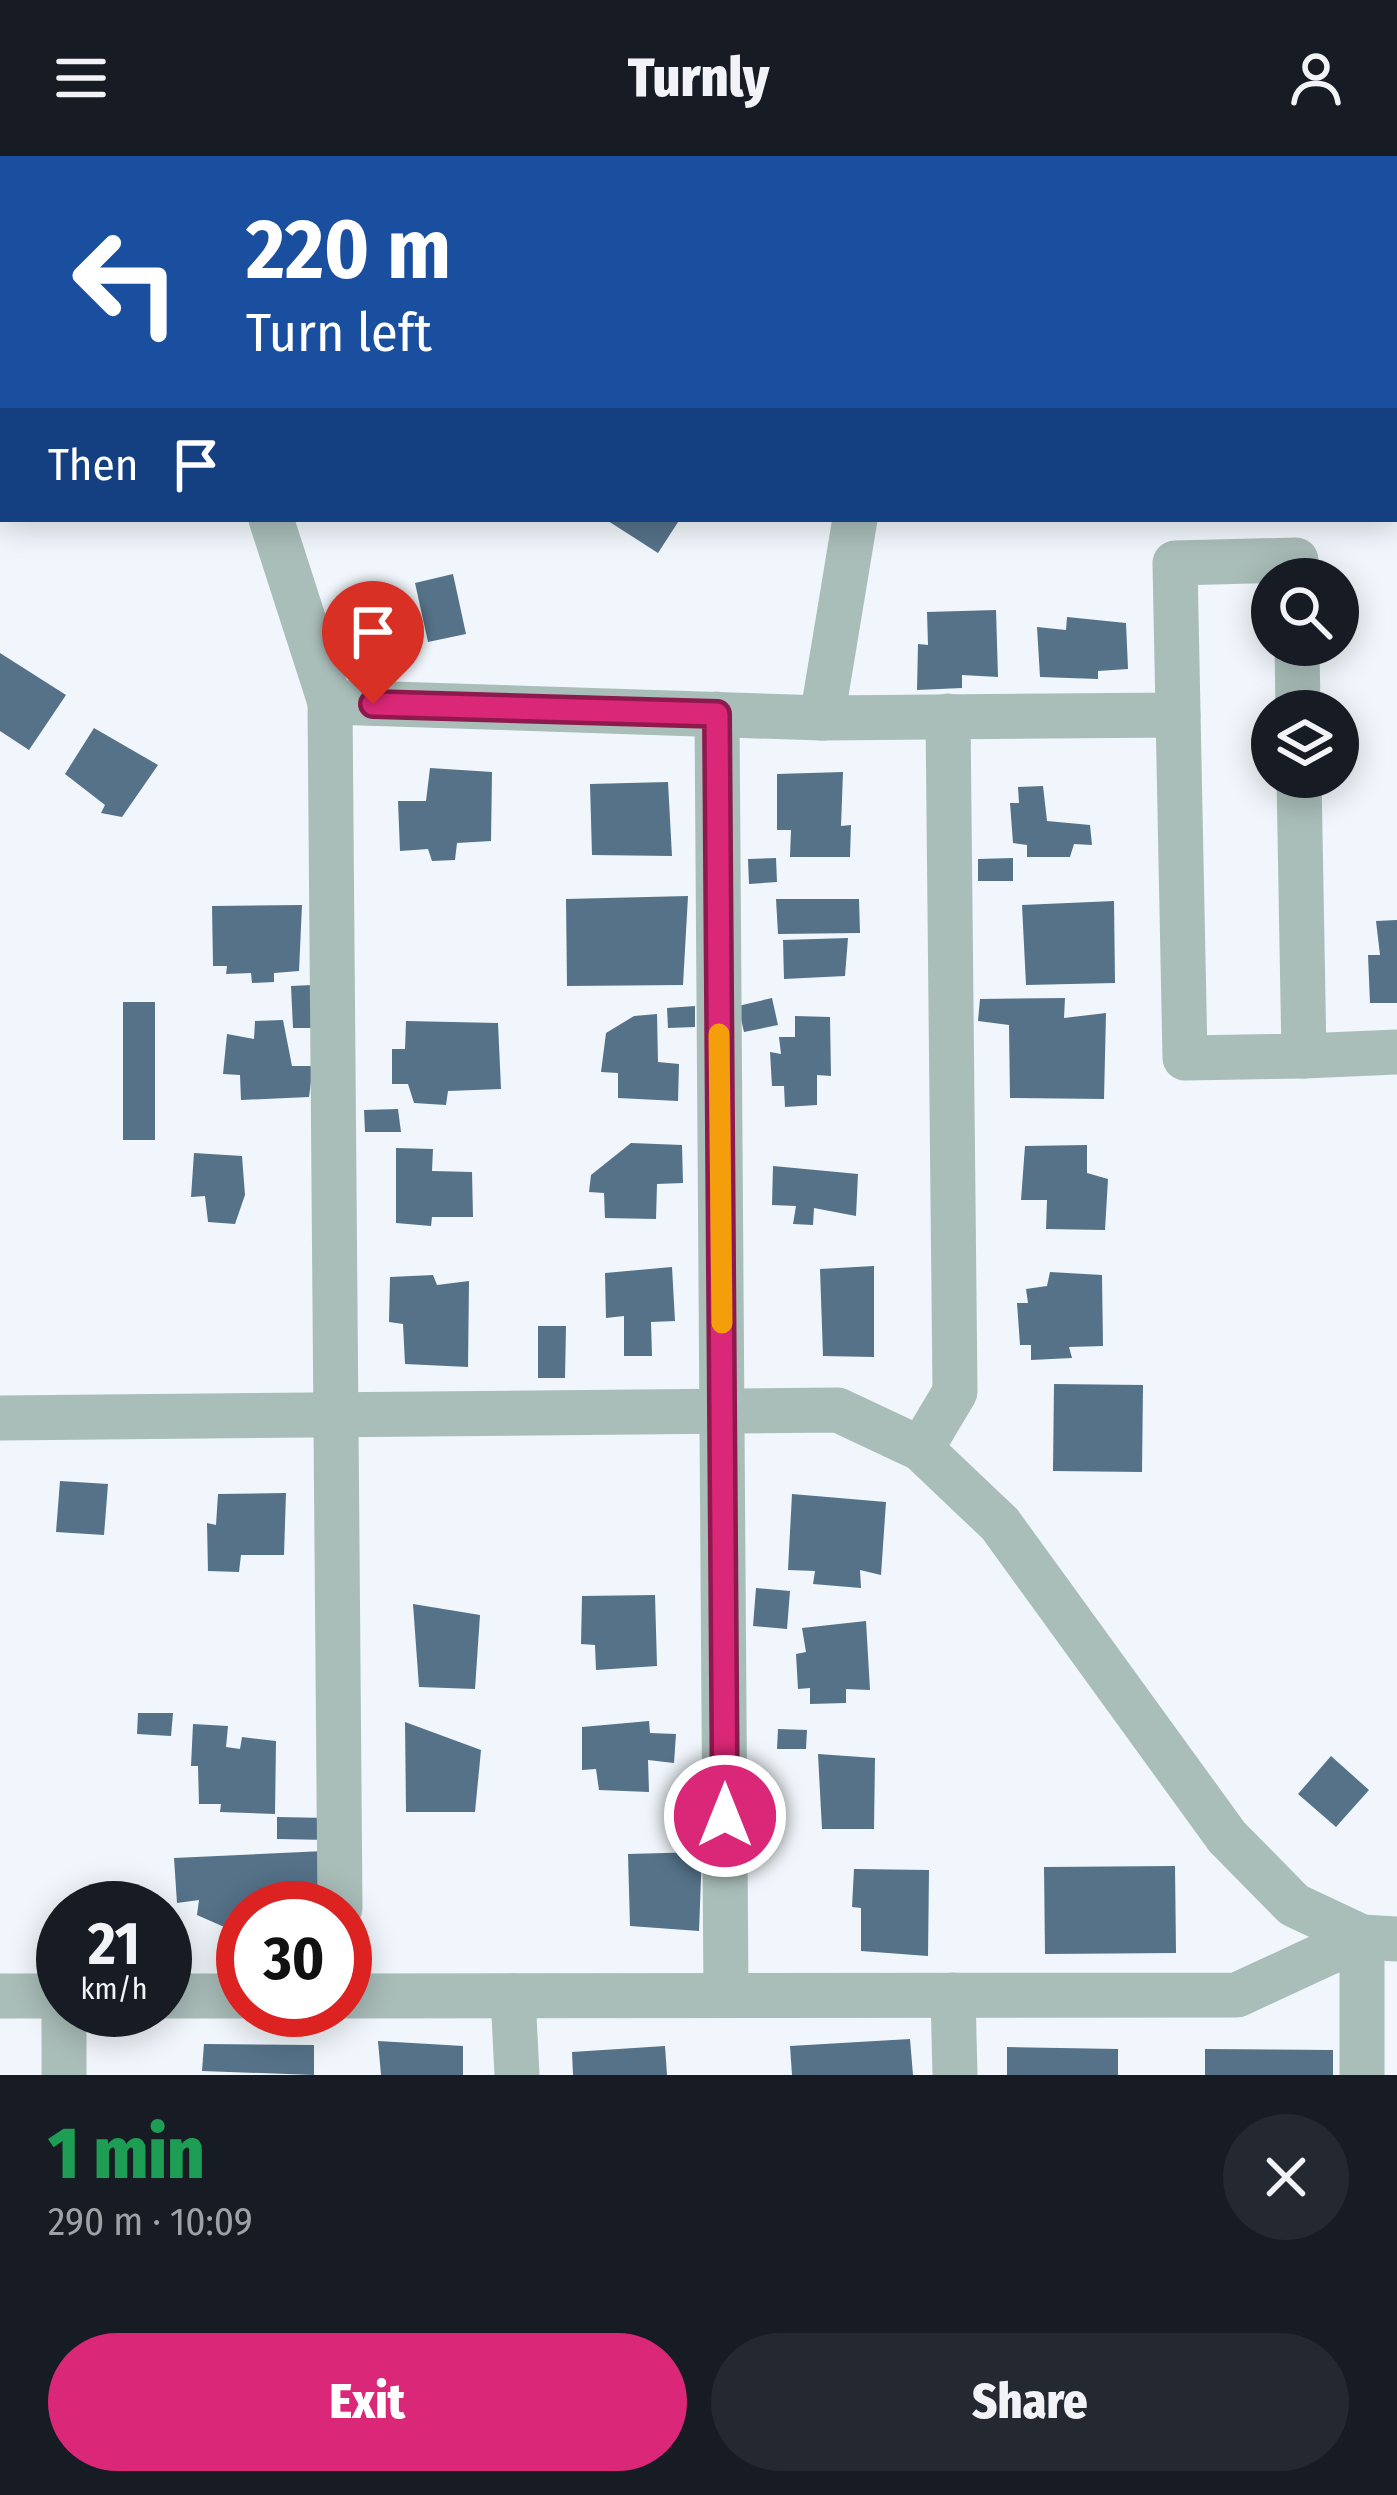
<!DOCTYPE html>
<meta charset="utf-8">
<style>
:root{--surface:#171b24;--page:#242831;--text:#f1f3f6;--muted:#9ea1a6;--accent:#db2777}
body{margin:0;font-family:"Fira Sans Condensed",sans-serif;background:var(--page);color:var(--text);height:100vh;display:flex;flex-direction:column;font-size:45px;white-space:nowrap}
*{box-sizing:border-box;margin:0}
p{font-size:39px;color:var(--muted)}
.icon{flex:none;width:66px;height:66px;fill:none;stroke:currentColor;stroke-width:2;stroke-linecap:round;stroke-linejoin:round}
.map{position:relative;height:1919px;overflow:hidden}
.panel{display:flex;flex-direction:column;background:var(--surface);flex:1}
.panel>*{flex:none}
.top-card{position:absolute;left:0px;top:0px;width:1398px;height:366px;box-shadow:0 6px 30px #0003;background:#1a4fa0;color:#fff;overflow:hidden}
.fabs{position:absolute;left:1251px;top:402px;display:grid;gap:24px}
.fabs a{display:grid;place-items:center;width:108px;height:108px;border-radius:50%;background:var(--surface);box-shadow:0 6px 30px #0003;font-size:60px}
.speed{position:absolute;left:36px;top:1725px;display:flex;gap:24px;font-size:60px;font-weight:700;text-align:center}
.speed>*{display:grid;place-content:center;width:156px;height:156px;border-radius:50%;background:var(--surface);box-shadow:0 6px 30px #0003;line-height:1}
.speed small{font-size:30px;font-weight:400}
.speed .limit{border:18px solid #d22;background:#fff;color:#111}
.pin{position:absolute;display:grid;place-items:center;width:102px;height:102px;color:#fff;margin:-123px -51px;border-radius:50% 50% 50% 0;rotate:-45deg;box-shadow:0 0 12px #0007}
.pin .icon{rotate:45deg}
.me{position:absolute;width:132px;margin:-66px;rotate:0deg;stroke-linejoin:round;filter:drop-shadow(0 0 9px #0008)}
.turn{display:flex;align-items:center;gap:42px;height:252px;padding:0 48px;font-size:54px}
.turn .icon{width:156px;height:156px;stroke-width:2.5}
.turn b{display:block;font-size:84px;line-height:102px}
.then{display:flex;align-items:center;height:114px;padding:0 48px;background:#0003;gap:24px;font-size:45px}
.round{display:grid;place-items:center;flex:none;width:126px;height:126px;border-radius:63px;background:var(--page)}
.headline{display:flex;align-items:center;justify-content:space-between;height:204px;padding:0 48px}
h1{font-size:72px;font-weight:800;line-height:90px;color:#1e9e55}
.action{display:flex;gap:24px;margin-top:auto;padding:24px 48px}
.action a{flex:1;height:138px;border-radius:72px;background:var(--accent);color:#fff;font-size:48px;font-weight:800;line-height:138px;text-align:center}
.action a+a{background:var(--page);color:var(--text)}
header{display:flex;justify-content:space-between;align-items:center;height:156px;padding:0 48px;background:var(--surface);font-size:54px;font-weight:800}
.map>svg:first-child{display:block}
.building{fill:#557289}
.lines{fill:none;stroke-linecap:round;stroke-linejoin:round}
.minor{stroke:#a9bdb9;stroke-width:45}
.route-casing{stroke:#8e194d;stroke-width:30}
.route{stroke:#db2777;stroke-width:21}
.slow{stroke:#f59e0b;stroke-width:21}
</style>
<header><svg class="icon" aria-label="menu" viewBox="0 0 24 24"><path d="M4 6h16M4 12h16M4 18h16"/></svg>Turnly<svg class="icon" aria-label="person" viewBox="0 0 24 24"><circle cx="12" cy="8" r="4"/><path d="M4 21q1-7 8-7t8 7"/></svg></header>
<div class="map">
<svg width="1397" height="1919" viewBox="0 0 1397 1919">
<rect width="100%" height="100%" fill="#f0f6fb"/>
<g class="building">
<polygon points="605,363 680,363 658,397"/>
<polygon points="453,418 466,478 428,486 415,427"/>
<polygon points="996,454 998,521 962,519 962,532 917,534 918,488 928,489 927,456"/>
<polygon points="1067,461 1126,467 1128,513 1098,515 1098,523 1040,521 1037,471 1066,474"/>
<polygon points="0,497 66,539 29,594 0,575"/>
<polygon points="94,572 158,609 122,661 101,657 105,649 65,618"/>
<polygon points="430,612 492,616 491,685 457,687 455,704 432,705 428,693 400,695 398,645 426,645"/>
<polygon points="843,616 841,670 851,669 850,701 790,701 791,674 777,674 777,618"/>
<polygon points="668,626 672,700 592,699 590,628"/>
<polygon points="1043,630 1047,665 1090,669 1092,689 1074,688 1070,701 1027,701 1027,689 1013,687 1010,647 1019,647 1018,631"/>
<polygon points="776,702 777,726 749,728 748,703"/>
<polygon points="1013,702 1013,725 978,725 978,703"/>
<polygon points="688,740 683,829 567,830 566,743"/>
<polygon points="776,743 859,743 860,777 778,778"/>
<polygon points="1114,745 1115,827 1026,829 1022,749"/>
<polygon points="302,749 299,815 274,817 274,826 252,827 251,817 226,818 227,810 213,810 212,750"/>
<polygon points="1397,764 1397,847 1370,847 1368,799 1380,799 1376,765"/>
<polygon points="848,782 845,820 784,823 783,784"/>
<polygon points="312,829 315,872 293,872 291,830"/>
<polygon points="772,842 778,869 744,876 738,850"/>
<polygon points="1065,842 1064,862 1106,857 1104,943 1010,942 1009,869 978,865 980,843"/>
<rect x="123" y="846" width="32" height="138"/>
<polygon points="695,850 695,871 668,872 667,852"/>
<polygon points="657,858 658,906 679,908 678,945 618,942 618,917 601,916 606,877 634,860"/>
<polygon points="795,860 830,861 831,920 817,919 817,949 785,951 784,930 772,930 770,896 781,898 779,881 795,881"/>
<polygon points="283,864 292,910 313,910 309,941 241,944 240,919 223,918 227,878 254,883 255,865"/>
<polygon points="406,865 498,867 501,933 448,935 446,949 414,947 408,928 392,928 392,893 405,893"/>
<polygon points="398,953 401,976 365,976 364,954"/>
<polygon points="631,987 682,989 683,1027 657,1028 656,1063 605,1062 604,1037 589,1036 591,1019"/>
<polygon points="1087,989 1087,1017 1108,1023 1105,1074 1046,1073 1047,1044 1021,1044 1025,990"/>
<polygon points="396,992 433,993 432,1015 472,1016 473,1061 432,1061 431,1070 396,1067"/>
<polygon points="194,997 242,1000 245,1039 235,1068 208,1066 205,1040 191,1041"/>
<polygon points="773,1010 858,1018 856,1060 814,1052 813,1069 793,1068 796,1050 772,1049"/>
<polygon points="874,1110 874,1201 823,1200 820,1113"/>
<polygon points="672,1111 675,1165 651,1166 652,1200 624,1200 624,1160 606,1162 605,1117"/>
<polygon points="1050,1116 1102,1119 1103,1190 1069,1191 1072,1202 1031,1204 1031,1189 1020,1189 1017,1147 1028,1147 1026,1133 1047,1130"/>
<polygon points="433,1119 437,1129 469,1125 468,1211 405,1208 403,1168 389,1166 390,1121"/>
<polygon points="538,1170 566,1170 565,1222 538,1222"/>
<polygon points="1054,1228 1143,1229 1142,1316 1053,1315"/>
<polygon points="60,1325 108,1328 104,1379 56,1376"/>
<polygon points="286,1337 284,1399 241,1399 239,1416 208,1415 207,1367 216,1369 218,1338"/>
<polygon points="792,1338 886,1346 881,1419 860,1414 861,1432 813,1428 815,1415 788,1414"/>
<polygon points="756,1432 790,1435 787,1473 753,1470"/>
<polygon points="655,1439 657,1510 596,1514 595,1489 581,1488 582,1440"/>
<polygon points="413,1448 480,1459 475,1533 419,1531"/>
<polygon points="866,1465 870,1534 846,1533 846,1547 810,1548 810,1532 798,1533 796,1498 806,1496 802,1472"/>
<polygon points="138,1557 173,1557 171,1580 137,1578"/>
<polygon points="649,1565 650,1577 676,1578 674,1607 648,1604 649,1636 599,1634 596,1613 582,1614 582,1571"/>
<polygon points="405,1566 481,1594 475,1656 406,1656"/>
<polygon points="193,1568 228,1570 226,1591 240,1593 242,1581 276,1585 275,1658 220,1656 221,1648 199,1648 198,1610 191,1610"/>
<polygon points="778,1573 807,1574 806,1593 777,1593"/>
<polygon points="818,1598 875,1602 874,1673 822,1673"/>
<polygon points="1331,1600 1369,1634 1336,1671 1298,1638"/>
<polygon points="277,1661 329,1662 329,1684 277,1683"/>
<polygon points="324,1695 325,1743 307,1743 306,1752 243,1752 243,1774 231,1774 197,1759 199,1744 177,1747 174,1702"/>
<polygon points="702,1696 699,1775 630,1770 628,1698"/>
<polygon points="1175,1710 1176,1797 1045,1798 1044,1711"/>
<polygon points="854,1713 929,1714 928,1800 861,1795 861,1752 852,1751"/>
<polygon points="910,1883 913,1919 792,1919 790,1890"/>
<polygon points="378,1885 463,1890 463,1919 381,1919"/>
<polygon points="204,1888 314,1889 314,1919 202,1915"/>
<polygon points="665,1890 667,1919 573,1919 572,1896"/>
<polygon points="1007,1891 1118,1893 1118,1919 1007,1919"/>
<polygon points="1205,1893 1333,1894 1333,1919 1205,1919"/>
</g>
<g class="lines">
<g class="minor">
<polyline points="597,0 602,3"/>
<polyline points="442,3 444,0"/>
<polyline points="1388,3 1392,0"/>
<polyline points="0,99 3,101"/>
<polyline points="271,363 330,546 822,562 1178,559"/>
<polyline points="1296,423 1296,404 1175,407 1185,902 1304,900 1299,621"/>
<polyline points="1297,489 1298,555"/>
<polyline points="330,546 340,1752"/>
<polyline points="717,558 726,1839"/>
<polyline points="822,562 855,363"/>
<polyline points="1304,900 1397,896"/>
<polyline points="0,1262 838,1254 921,1293 1000,1368 1227,1681 1294,1749 1362,1781 1397,1783"/>
<polyline points="921,1293 955,1236 948,560"/>
<polyline points="953,1839 955,1919"/>
<polyline points="0,1840 63,1840"/>
<polyline points="165,1840 243,1840"/>
<polyline points="345,1840 1237,1839 1362,1781 1362,1919"/>
<polyline points="513,1840 517,1919"/>
<polyline points="64,1919 64,1854"/>
</g>
</g>
<g class="lines">
<defs>
<polyline id="route" points="373,548 717,558 725,1660"/>
</defs>
<use href="#route" class="route-casing"/>
<use href="#route" class="route"/>
<polyline class="slow" points="719,878 722,1167"/>
</g>
</svg>
<div class="fabs">
<a><svg class="icon" aria-label="search" viewBox="0 0 24 24"><circle cx="10" cy="10" r="6"/><path d="M15 15l6 6"/></svg></a>
<a><svg class="icon" aria-label="layers" viewBox="0 0 24 24"><path d="M12 4l9 5-9 5-9-5zM3 14l9 5 9-5"/></svg></a>
</div>
<div class="speed"><div>21<small>km/h</small></div><div class="limit">30</div></div>
<div class="pin" style="left:373px;top:548px;background:#d93025"><svg class="icon" aria-label="arrive" viewBox="0 0 24 24"><path d="M6 21V4h12l-3 4 3 4H6"/></svg></div>
<svg class="me" style="left:725px;top:1660px" viewBox="-20 -20 40 40"><circle r="17" fill="#db2777" stroke="#fff" stroke-width="3"/><path d="M0-11L8 9 0 5-8 9z" fill="#fff"/></svg>
<div class="top-card">
<div class="turn"><svg class="icon" aria-label="left" viewBox="0 0 24 24"><path d="M17 20v-9H6M10 6l-5 5 5 5"/></svg><div><b>220 m</b>Turn left</div></div>
<div class="then">Then<svg class="icon" aria-label="arrive" viewBox="0 0 24 24"><path d="M6 21V4h12l-3 4 3 4H6"/></svg></div>
</div>
</div>
<section class="panel">
<div class="headline"><div><h1>1 min</h1><p>290 m · 10:09</p></div><a class="round"><svg class="icon" aria-label="close" viewBox="0 0 24 24"><path d="M6 6l12 12M18 6L6 18"/></svg></a></div>
<div class="action"><a>Exit</a><a>Share</a></div>
</section>
